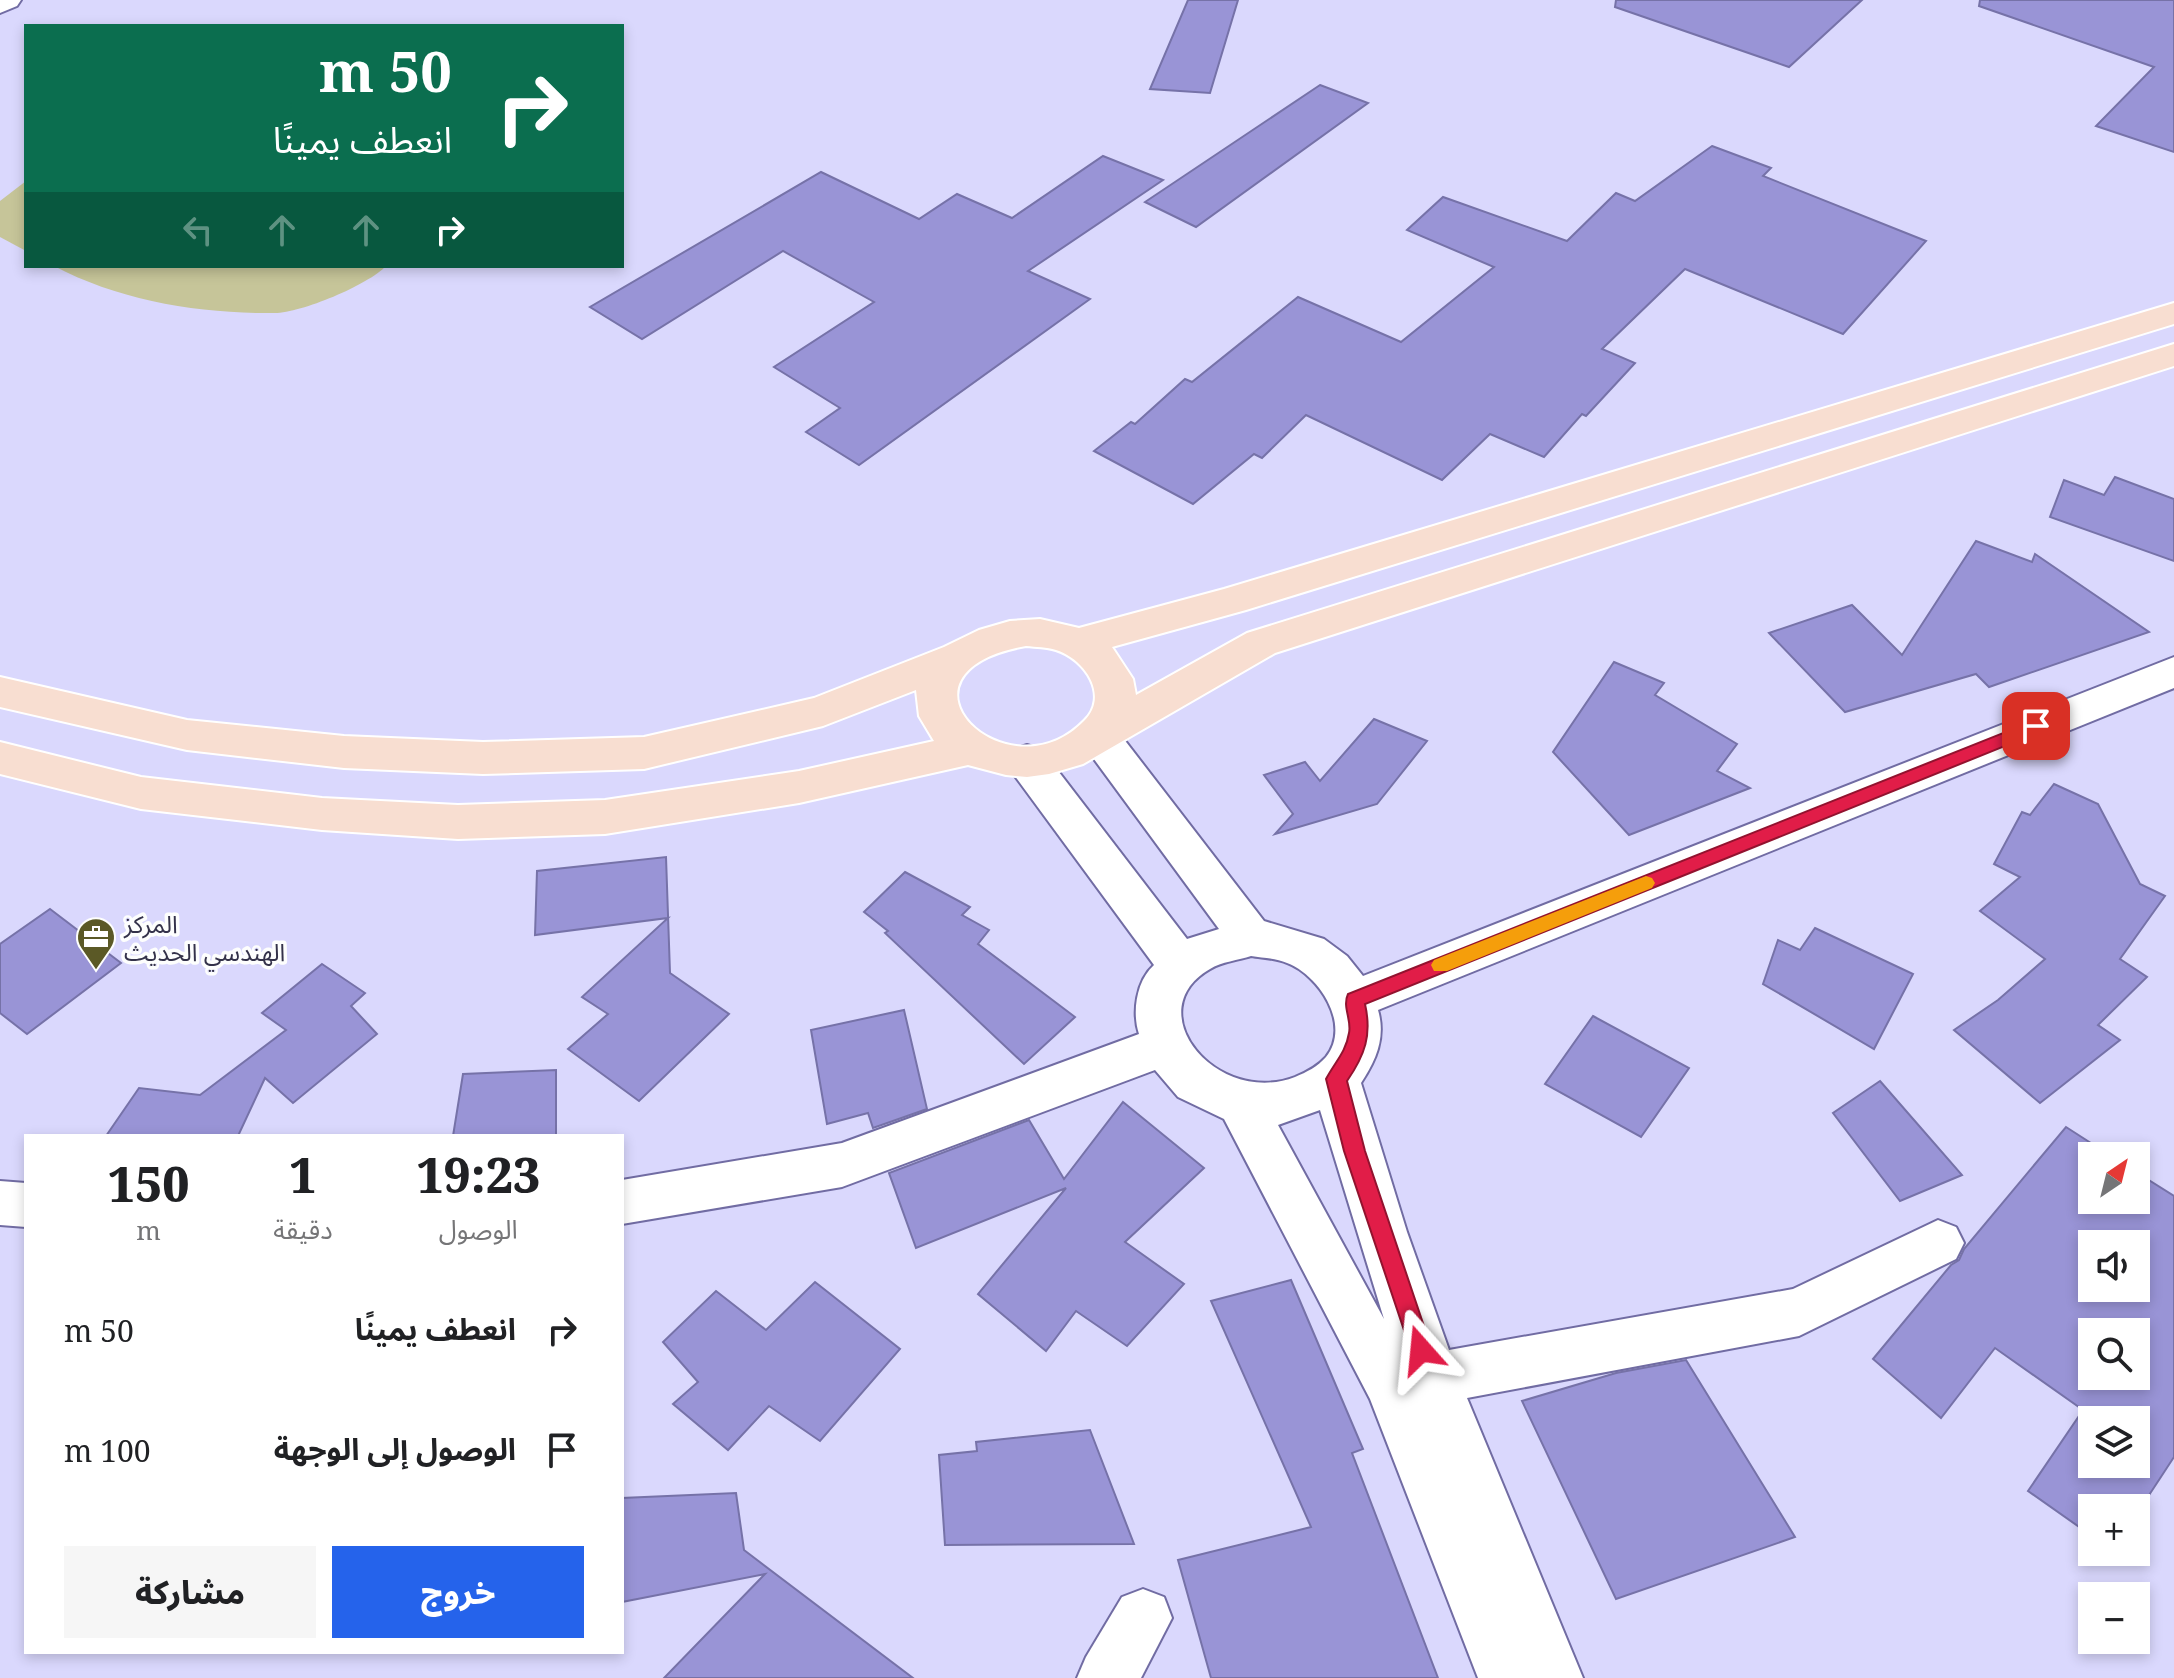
<!DOCTYPE html>
<html lang="ar">
<meta charset="utf-8">
<style>
:root{--surface:#fff;--page:#f6f6f6;--text:#202124;--muted:#757577;--accent:#2563eb}
body{margin:0;font-family:"Noto Serif","Noto Sans Arabic",serif;background:var(--page);color:var(--text);direction:rtl;height:100vh;display:flex;flex-direction:column;font-size:30px;white-space:nowrap}
*{box-sizing:border-box;margin:0}
p{font-size:26px;color:var(--muted)}
.icon{flex:none;width:44px;height:44px;fill:none;stroke:currentColor;stroke-width:2;stroke-linecap:round;stroke-linejoin:round}
.map{position:relative;flex:1;overflow:hidden;direction:ltr}
.details{position:absolute;left:24px;top:1134px;width:600px;height:520px;display:flex;flex-direction:column;background:var(--surface);border-radius:0px;box-shadow:0 4px 12px #0003;direction:rtl}
.details>*{flex:none}
.banner{position:absolute;left:24px;top:24px;width:600px;height:244px;border-radius:0px;box-shadow:0 4px 12px #0003;direction:rtl;background:#0b6e4f;color:#fff;overflow:hidden}
.needle{width:52px;rotate:35deg}
.controls{position:absolute;left:2078px;top:1142px;display:grid;gap:16px}
.controls a{display:grid;place-items:center;width:72px;height:72px;border-radius:0px;background:var(--surface);box-shadow:0 4px 12px #0003;font-size:40px}
.pin{position:absolute;display:grid;place-items:center;width:68px;height:68px;color:#fff;margin:-34px;border-radius:16px;box-shadow:0 4px 12px #0006}
.me{position:absolute;width:88px;margin:-44px;rotate:342deg;stroke-linejoin:round;filter:drop-shadow(0 0 6px #0008)}
.turn{display:flex;align-items:center;gap:28px;height:168px;padding:0 40px;font-size:36px}
.turn .icon{width:104px;height:104px;stroke-width:2.5}
.turn b{display:block;font-size:56px;line-height:68px}
.lanes{display:flex;align-items:center;height:76px;padding:0 40px;background:#0003;justify-content:center;gap:40px;direction:ltr}
.lanes .off{opacity:.35}
.eta{display:flex;justify-content:space-evenly;align-items:center;height:136px;text-align:center}
.eta b{font-size:48px;font-weight:800;line-height:56px}
.button{display:flex;gap:16px;margin-top:auto;padding:16px 40px}
.button a{flex:1;height:92px;border-radius:0px;background:var(--accent);color:#fff;font-size:32px;font-weight:800;line-height:92px;text-align:center}
.button a+a{background:var(--page);color:var(--text)}
ul{padding:0;list-style:none}
li{display:flex;align-items:center;gap:24px;height:120px;padding:0 40px}
li div{flex:1}
li b{display:block;font-size:30px}
li em{font-style:normal}
.map>svg:first-child{display:block}
.green{fill:#c6c599}
.building{fill:#9994d6;stroke:#7672a8;stroke-width:2;fill-rule:evenodd}
.lines{fill:none;stroke-linecap:round;stroke-linejoin:round}
.street-casing{stroke:#716ca3;stroke-width:4}
.primary-casing{stroke:#fff;stroke-width:4}
.street{fill:#fff;fill-rule:evenodd}
.primary{fill:#f8ded1;fill-rule:evenodd}
.route{fill:#e11d48;stroke:#92132f;stroke-width:2}
.slow{fill:#f59e0b}
.labels{text-anchor:middle;dominant-baseline:central;stroke-width:7;stroke-linejoin:round;paint-order:stroke}
.poi-label{font-size:24px;fill:#34324a;stroke:#fdfefd;text-anchor:start}
</style>
<div class="map">
<svg width="2174" height="1678" viewBox="0 0 2174 1678">
<rect width="100%" height="100%" fill="#dad8fd"/>
<g class="green">
<polygon points="26,181 26,251 0,237 0,201"/>
<path d="M54 266H386C368 285 301 313 275 313 201 314 120 301 54 266Z"/>
</g>
<g class="building">
<polygon points="1188,0 1238,0 1210,93 1150,89"/>
<polygon points="1616,0 1862,0 1789,67 1615,7"/>
<polygon points="1980,0 2174,0 2174,152 2096,126 2154,67 1979,6"/>
<polygon points="1320,85 1368,103 1196,227 1145,202"/>
<polygon points="1712,146 1771,168 1763,176 1926,241 1843,334 1685,269 1602,349 1635,363 1586,416 1582,414 1544,457 1490,434 1442,480 1306,415 1262,458 1254,454 1193,504 1094,451 1131,422 1135,424 1185,379 1192,382 1298,297 1401,342 1494,267 1407,230 1443,197 1567,241 1616,193 1635,201"/>
<polygon points="1103,156 1163,180 1028,271 1090,299 859,465 806,432 840,408 774,367 874,302 783,251 642,339 590,307 821,172 919,219 957,194 1012,218"/>
<polygon points="2115,477 2174,499 2174,561 2050,517 2064,480 2104,495"/>
<polygon points="1976,541 2032,562 2035,554 2149,632 1989,687 1976,674 1845,712 1769,633 1852,605 1902,655"/>
<polygon points="1614,662 1664,683 1655,695 1737,744 1717,771 1750,788 1629,835 1553,752"/>
<polygon points="1374,719 1427,741 1377,804 1275,834 1293,814 1264,775 1305,762 1320,781"/>
<polygon points="2054,784 2098,804 2140,884 2165,896 2120,959 2147,977 2098,1025 2120,1040 2040,1103 1954,1030 1998,1000 2045,959 1980,911 2020,877 1994,864 2022,812 2030,815"/>
<polygon points="666,857 670,973 729,1014 639,1101 568,1049 608,1014 582,997 668,918 535,935 537,871"/>
<polygon points="905,872 970,907 962,915 989,930 978,944 1075,1017 1024,1064 885,933 888,931 864,912"/>
<polygon points="50,909 121,963 27,1034 0,1013 0,944"/>
<polygon points="1815,928 1913,974 1874,1049 1763,984 1778,940 1800,950"/>
<polygon points="322,964 365,993 351,1006 377,1034 293,1103 265,1078 238,1136 106,1136 139,1088 200,1095 286,1030 262,1013"/>
<polygon points="904,1010 927,1109 873,1128 868,1113 827,1124 811,1030"/>
<polygon points="1593,1016 1689,1068 1641,1137 1545,1084"/>
<polygon points="556,1070 556,1136 453,1136 463,1074"/>
<polygon points="1880,1081 1962,1175 1900,1201 1833,1113"/>
<polygon points="1123,1102 1204,1168 1125,1242 1184,1284 1127,1346 1076,1311 1046,1351 978,1294 1066,1188 916,1248 889,1173 1029,1120 1064,1179"/>
<path d="M2066 1127 2111 1156H2092V1200H2136V1172L2174 1196V1457L2136 1515V1508H2092V1536L2028 1491 2083 1410 1995 1348 1941 1418 1873 1359 1951 1265 1959 1260 1964 1249ZM2092 1244H2136V1288H2092ZM2092 1332H2136V1376H2092ZM2092 1420H2136V1464H2092Z"/>
<polygon points="1291,1280 1363,1449 1352,1453 1438,1678 1211,1678 1178,1560 1311,1527 1211,1301"/>
<polygon points="815,1282 900,1349 820,1441 769,1406 728,1450 673,1404 698,1382 663,1342 716,1291 766,1330"/>
<polygon points="1686,1360 1795,1537 1616,1599 1522,1401 1616,1373"/>
<polygon points="1090,1430 1134,1544 945,1545 939,1455 977,1451 976,1442"/>
<polygon points="736,1493 744,1550 913,1678 664,1678 765,1574 622,1602 622,1498"/>
</g>
<g class="lines">
<defs>
<g id="street">
<polygon points="0,0 21,0 17,6 0,13"/>
<path d="M2174 657V688L1378 1010C1386 1038 1376 1060 1361 1083L1407 1232 1449 1350 1793 1289 1938 1220 1956 1227 1964 1243 1956 1259 1799 1336 1467 1398 1583 1678H1478L1370 1399 1224 1119 1178 1097 1155 1070 842 1187 622 1224V1180L842 1143 1139 1034C1132 1013 1136 981 1154 965L1012 772 1006 761 1012 750 1027 745 1042 750 1187 939 1219 929 1077 736 1083 725 1098 721 1113 725 1264 921 1324 939 1347 956 1363 976ZM1251 956C1263 958 1276 958 1287 963 1319 975 1352 1025 1326 1057 1317 1067 1307 1072 1295 1077 1217 1107 1137 1011 1210 969 1221 962 1239 960 1251 956ZM1320 1110 1384 1319 1278 1125Z"/>
<polygon points="0,1181 26,1183 26,1227 0,1225"/>
<polygon points="1143,1589 1164,1597 1172,1618 1141,1678 1077,1678 1086,1657 1122,1597"/>
</g>
<path id="primary" d="M2174 303V324L1246 610 1112 647 1133 679 1136 695 1247 633 2174 344V366L1275 653 1083 764 1049 774 1027 777 1006 775 968 765 799 803 605 834 458 839 322 830 141 809 0 774V742L141 777 322 798 458 805 605 800 799 771 934 741 919 716 916 690 823 726 644 769 483 774 344 768 187 750 0 707V677L187 720 344 736 483 742 644 737 814 698 944 647 979 630 1010 621 1040 619 1079 628 1224 589ZM1026 646C1036 647 1047 647 1056 650 1085 659 1110 696 1084 721 1007 800 876 673 1026 646Z"/>
</defs>
<use href="#street" class="street-casing"/>
<use href="#primary" class="primary-casing"/>
<use href="#street" class="street"/>
<use href="#primary" class="primary"/>
</g>
<path class="route" d="M2036 720 2045 726 2042 731 1365 1004C1372 1035 1365 1055 1347 1081L1365 1151 1432 1350 1429 1357 1421 1361 1413 1357 1344 1151 1326 1079C1335 1062 1346 1052 1349 1033 1352 1020 1342 1007 1348 994Z"/>
<polygon class="slow" points="1646,876 1652,878 1655,883 1652,888 1447,971 1434,971 1431,965 1434,960"/>
<defs>
<symbol id="office-pin" viewBox="-11 -11 22 30"><path d="M0 17L-7.5 6A9.5 9.5 0 1 1 7.5 6Z" fill="#5b5926" stroke="#fdfefd"/><path d="M-6-3h4V-5.5h4V-3h4V5H-6ZM-1-4.5V-3h2v-1.5ZM-6 0V1H6V0Z" fill="#fff"/></symbol>
</defs>
<g fill-rule="evenodd">
<use href="#office-pin" x="74" y="915" width="44" height="60"/>
</g>
<g class="labels">
<g class="poi-label">
<text x="124" y="923">المركز<tspan x="124" dy="28">الهندسي الحديث</tspan></text>
</g>
</g>
</svg>
<div class="controls">
<a><svg class="needle" viewBox="-14 -14 28 28"><path d="M0-13l5 13h-10z" fill="#e53935"/><path d="M0 13l5-13h-10z" fill="#757577"/></svg></a>
<a><svg class="icon" aria-label="sound" viewBox="0 0 24 24"><path d="M4 9h4l5-4v14l-5-4H4zM17 9q2 3 0 6"/></svg></a>
<a><svg class="icon" aria-label="search" viewBox="0 0 24 24"><circle cx="10" cy="10" r="6"/><path d="M15 15l6 6"/></svg></a>
<a><svg class="icon" aria-label="layers" viewBox="0 0 24 24"><path d="M12 4l9 5-9 5-9-5zM3 14l9 5 9-5"/></svg></a>
<a>+</a>
<a>−</a>
</div>
<div class="pin" style="left:2036px;top:726px;background:#d93025"><svg class="icon" aria-label="arrive" viewBox="0 0 24 24"><path d="M6 21V4h12l-3 4 3 4H6"/></svg></div>
<svg class="me" style="left:1421px;top:1350px" viewBox="-20 -20 40 40"><path d="M0-17L14 15 0 8-14 15z" fill="#e11d48" stroke="#fff" stroke-width="4"/></svg>
<div class="banner">
<div class="turn"><svg class="icon" aria-label="right" viewBox="0 0 24 24"><path d="M7 20v-9h11M14 6l5 5-5 5"/></svg><div><b>50 m</b>انعطف يمينًا</div></div>
<div class="lanes"><svg class="icon off" aria-label="left" viewBox="0 0 24 24"><path d="M17 20v-9H6M10 6l-5 5 5 5"/></svg><svg class="icon off" aria-label="ahead" viewBox="0 0 24 24"><path d="M12 20V5M6 11l6-6 6 6"/></svg><svg class="icon off" aria-label="ahead" viewBox="0 0 24 24"><path d="M12 20V5M6 11l6-6 6 6"/></svg><svg class="icon" aria-label="right" viewBox="0 0 24 24"><path d="M7 20v-9h11M14 6l5 5-5 5"/></svg></div>
</div>
<section class="details">
<div class="eta">
<div><b>19:23</b><p>الوصول</p></div>
<div><b>1</b><p>دقيقة</p></div>
<div><b>150</b><p>m</p></div>
</div>
<ul>
<li><svg class="icon" aria-label="right" viewBox="0 0 24 24"><path d="M7 20v-9h11M14 6l5 5-5 5"/></svg><div><b>انعطف يمينًا</b></div><em>50 m</em></li>
<li><svg class="icon" aria-label="arrive" viewBox="0 0 24 24"><path d="M6 21V4h12l-3 4 3 4H6"/></svg><div><b>الوصول إلى الوجهة</b></div><em>100 m</em></li>
</ul>
<div class="button"><a>خروج</a><a>مشاركة</a></div>
</section>
</div>
